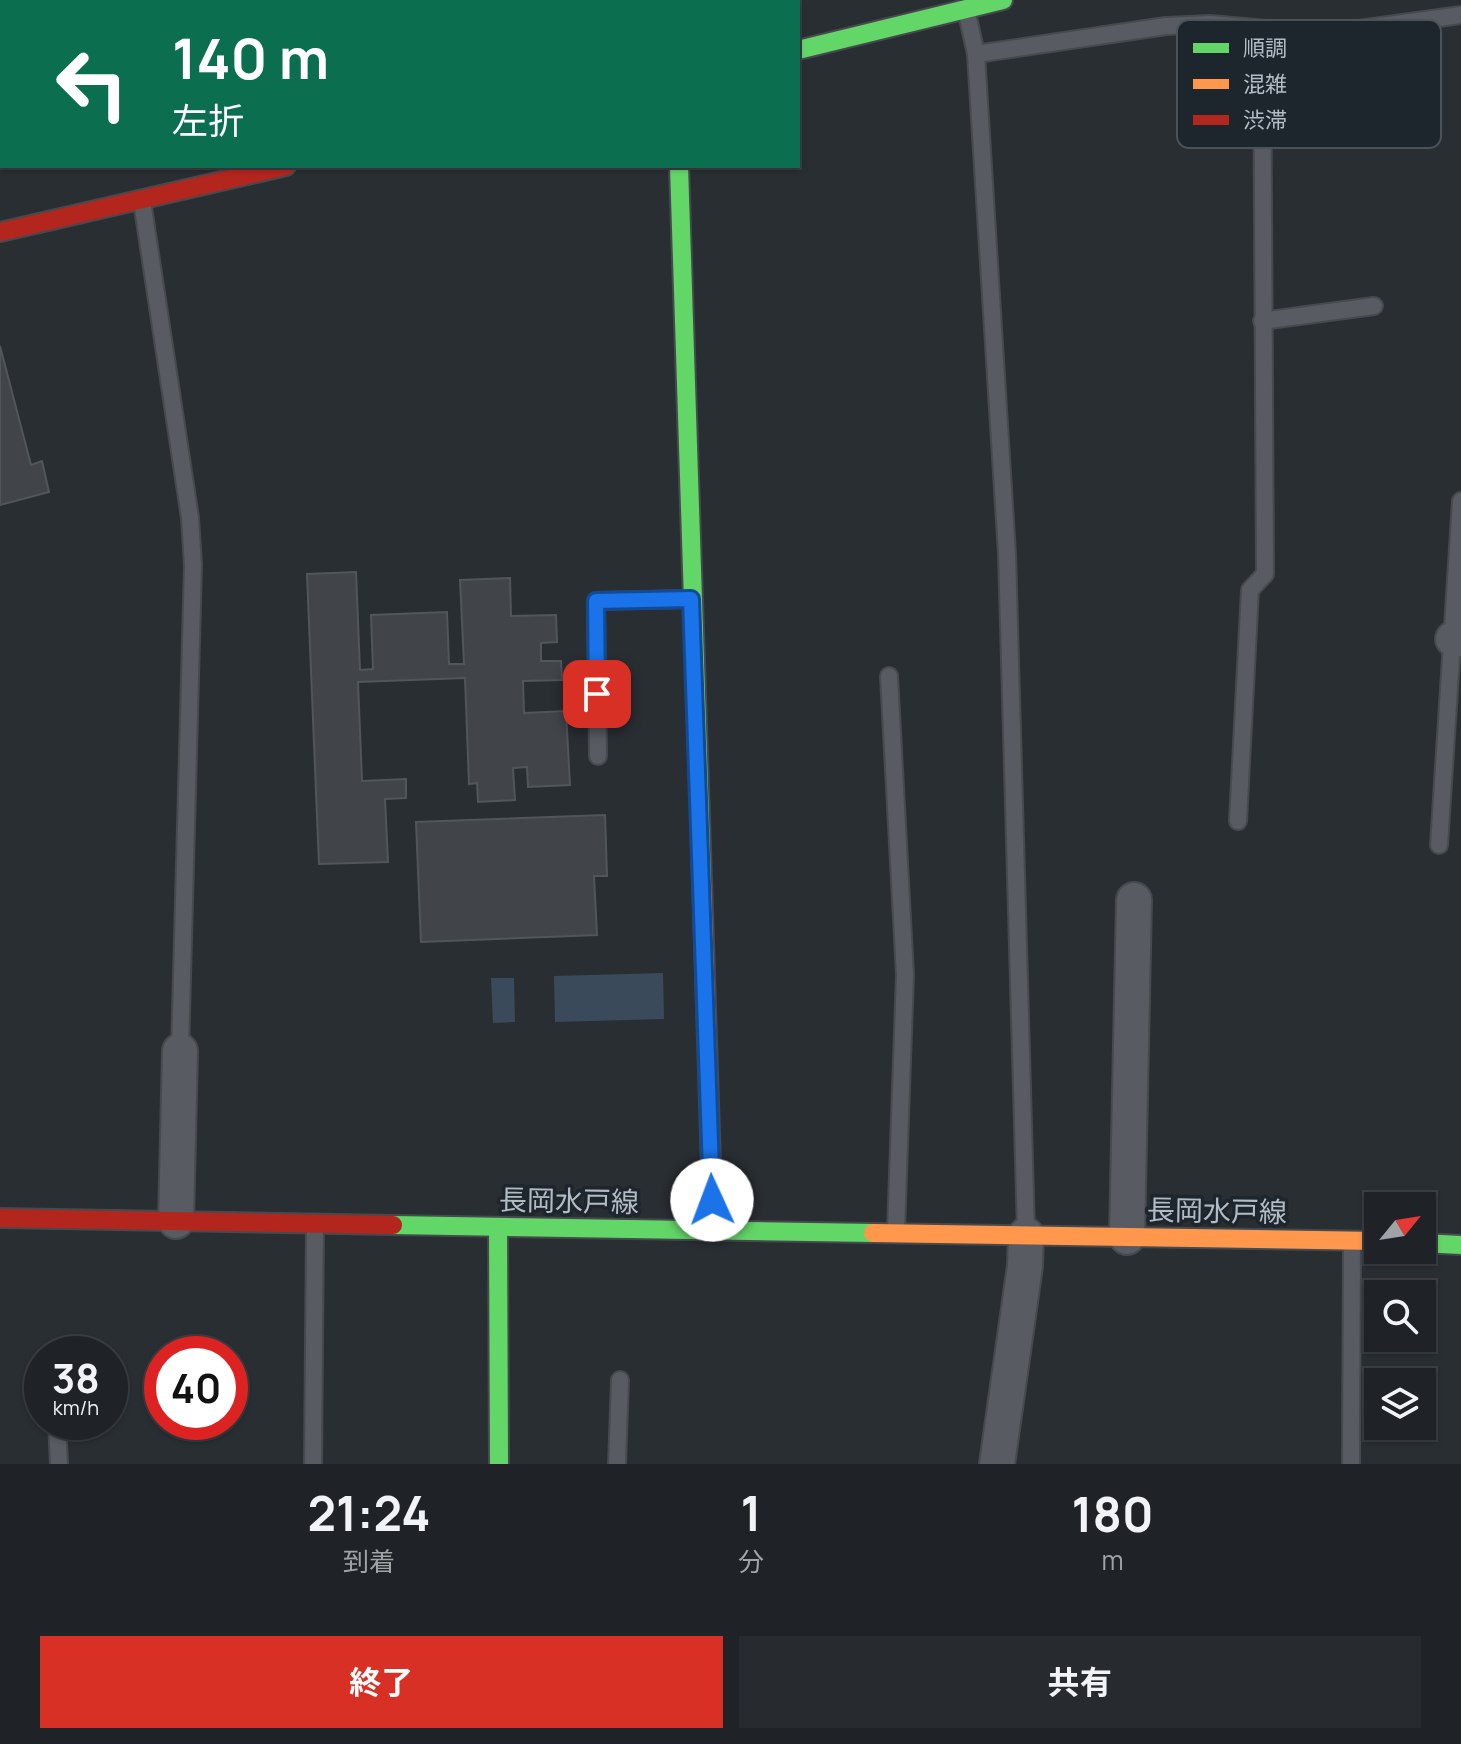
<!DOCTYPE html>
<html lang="ja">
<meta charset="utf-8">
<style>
:root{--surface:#1f2226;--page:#272a2e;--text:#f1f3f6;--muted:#a1a4a7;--line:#3c3f43;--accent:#d93025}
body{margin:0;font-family:Manrope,"Noto Sans JP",sans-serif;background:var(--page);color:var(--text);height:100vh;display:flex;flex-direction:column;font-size:30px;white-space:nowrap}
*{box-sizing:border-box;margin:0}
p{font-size:26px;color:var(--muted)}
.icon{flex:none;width:44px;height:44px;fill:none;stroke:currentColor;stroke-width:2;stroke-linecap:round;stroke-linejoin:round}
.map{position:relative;height:1464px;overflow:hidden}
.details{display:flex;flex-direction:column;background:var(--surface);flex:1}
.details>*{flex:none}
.hud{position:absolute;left:0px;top:0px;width:800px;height:168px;box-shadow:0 2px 6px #0004,0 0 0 2px var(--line);background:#0b6e4f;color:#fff;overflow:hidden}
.needle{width:52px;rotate:60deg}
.fabs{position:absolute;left:1364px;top:1192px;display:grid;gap:16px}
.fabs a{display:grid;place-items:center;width:72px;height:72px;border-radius:0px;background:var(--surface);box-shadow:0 2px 6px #0004,0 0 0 2px var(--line);font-size:40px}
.speed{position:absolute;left:24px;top:1336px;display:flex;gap:16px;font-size:40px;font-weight:700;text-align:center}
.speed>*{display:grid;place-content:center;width:104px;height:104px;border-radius:50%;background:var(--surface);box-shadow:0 2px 6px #0004,0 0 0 2px var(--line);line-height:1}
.speed small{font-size:20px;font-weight:400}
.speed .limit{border:12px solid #d22;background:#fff;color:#111}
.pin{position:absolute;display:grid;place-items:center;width:68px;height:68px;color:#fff;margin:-34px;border-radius:16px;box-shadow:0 4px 12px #0006}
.me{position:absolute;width:88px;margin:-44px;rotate:358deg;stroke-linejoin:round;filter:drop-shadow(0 0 6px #0008)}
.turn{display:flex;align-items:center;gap:28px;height:168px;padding:0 40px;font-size:36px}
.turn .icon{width:104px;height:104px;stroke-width:2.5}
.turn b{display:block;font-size:56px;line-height:68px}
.eta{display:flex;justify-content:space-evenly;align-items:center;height:136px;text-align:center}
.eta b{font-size:48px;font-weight:700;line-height:56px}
.primary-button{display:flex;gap:16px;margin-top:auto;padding:16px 40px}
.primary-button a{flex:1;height:92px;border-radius:0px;background:var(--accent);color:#fff;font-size:32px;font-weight:700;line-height:92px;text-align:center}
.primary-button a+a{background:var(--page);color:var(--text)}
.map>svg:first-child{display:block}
.water{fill:#3a4a5b}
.building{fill:#41454a;stroke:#50565b;stroke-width:2}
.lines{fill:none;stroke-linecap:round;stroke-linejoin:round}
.lane-casing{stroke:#464a4e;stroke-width:20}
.street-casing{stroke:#464a4e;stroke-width:38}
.fast-casing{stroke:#464a4e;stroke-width:22}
.slow-casing{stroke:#464a4e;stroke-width:22}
.jam-casing{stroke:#464a4e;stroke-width:22}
.lane{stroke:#585c62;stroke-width:16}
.street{stroke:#585c62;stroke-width:34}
.fast{stroke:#63d668;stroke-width:18}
.slow{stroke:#ff974d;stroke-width:18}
.jam{stroke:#b3261e;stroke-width:18}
.route-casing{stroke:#114b97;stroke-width:20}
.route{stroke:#1a73e8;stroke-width:14}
.labels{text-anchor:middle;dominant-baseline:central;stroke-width:7;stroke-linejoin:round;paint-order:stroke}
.street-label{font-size:28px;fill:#b3bbc4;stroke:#1d252d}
.key{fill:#1d252d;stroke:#4a525a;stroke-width:2}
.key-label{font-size:22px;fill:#b3bbc4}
</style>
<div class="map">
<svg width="1461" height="1464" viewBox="0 0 1461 1464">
<rect width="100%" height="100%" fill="#292e33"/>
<g class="water">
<polygon points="663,973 664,1019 555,1022 554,976"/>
<polygon points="491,978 514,978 515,1022 493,1023"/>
</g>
<g class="building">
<polygon points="0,346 31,465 42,461 49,492 0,505"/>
<polygon points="356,572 360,670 373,669 371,615 447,612 449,664 464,664 460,580 510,578 511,616 556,615 557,642 541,643 541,661 561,661 562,680 523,681 524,713 566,711 570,785 528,787 527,767 513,768 515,800 478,802 477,783 469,784 465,678 358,682 362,781 406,779 406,798 385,799 388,862 319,864 307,574"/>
<polygon points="605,815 607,876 594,876 597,935 421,942 416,822"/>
</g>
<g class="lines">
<defs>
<g id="lane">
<polyline points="503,0 503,2"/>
<polyline points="966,9 976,54 1007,554 1026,1232"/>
<polyline points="976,54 1166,26 1210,24 1323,34 1461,15"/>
<polyline points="142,201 190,518 193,565 180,1051"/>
<polyline points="1262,321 1374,306"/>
<polyline points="889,676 905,975 896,1231"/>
<polyline points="598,756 596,601 689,599"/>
<polyline points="1238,821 1250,590 1265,574 1262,29"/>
<polyline points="1439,845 1461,501"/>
<polyline points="57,1422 59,1464"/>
<polyline points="313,1464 315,1226"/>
<polyline points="617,1464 620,1380"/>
<polyline points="1351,1464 1352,1242"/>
</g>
<g id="street">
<polyline points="1453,639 1461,639"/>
<polyline points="176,1221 180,1051"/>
<polyline points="1127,1237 1134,900"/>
<polyline points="997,1464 1025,1266 1026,1235"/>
</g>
<g id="fast">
<polyline points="798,50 1003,0"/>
<polyline points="679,166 702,880"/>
<polyline points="393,1225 873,1233"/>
<polyline points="498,1227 499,1464"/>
<polyline points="1422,1243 1461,1245"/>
</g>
<g id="slow">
<polyline points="702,880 713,1229"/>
<polyline points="873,1233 1378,1241"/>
</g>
<g id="jam">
<polyline points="0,232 286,166"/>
<polyline points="0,1218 393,1225"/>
</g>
</defs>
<use href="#lane" class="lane-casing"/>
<use href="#street" class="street-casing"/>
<use href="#fast" class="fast-casing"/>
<use href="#slow" class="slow-casing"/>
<use href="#jam" class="jam-casing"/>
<use href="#lane" class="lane"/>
<use href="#street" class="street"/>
<use href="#fast" class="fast"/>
<use href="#slow" class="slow"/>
<use href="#jam" class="jam"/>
</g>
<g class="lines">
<defs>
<polyline id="route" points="597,694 596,601 691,599 712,1200"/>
</defs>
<use href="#route" class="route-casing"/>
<use href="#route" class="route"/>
</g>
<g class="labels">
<g class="street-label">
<text transform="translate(569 1200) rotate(1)">長岡水戸線</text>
<text transform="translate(1217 1210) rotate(1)">長岡水戸線</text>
</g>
</g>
<rect x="1177" y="20" width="264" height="128" rx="12" class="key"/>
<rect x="1193" y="43" width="36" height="10" fill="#63d668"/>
<rect x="1193" y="79" width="36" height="10" fill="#ff974d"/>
<rect x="1193" y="115" width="36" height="10" fill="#b3261e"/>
<g class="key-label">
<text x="1243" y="56">順調</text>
<text x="1243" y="92">混雑</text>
<text x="1243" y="128">渋滞</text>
</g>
</svg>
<div class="fabs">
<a><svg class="needle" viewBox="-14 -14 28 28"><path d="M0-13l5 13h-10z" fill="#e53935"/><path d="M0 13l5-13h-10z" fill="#a1a4a7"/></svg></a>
<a><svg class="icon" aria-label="search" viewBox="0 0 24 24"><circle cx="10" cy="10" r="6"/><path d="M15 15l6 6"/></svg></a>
<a><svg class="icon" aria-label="layers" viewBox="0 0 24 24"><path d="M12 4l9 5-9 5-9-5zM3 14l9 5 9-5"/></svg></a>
</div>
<div class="speed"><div>38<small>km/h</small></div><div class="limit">40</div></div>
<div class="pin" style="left:597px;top:694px;background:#d93025"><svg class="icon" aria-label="arrive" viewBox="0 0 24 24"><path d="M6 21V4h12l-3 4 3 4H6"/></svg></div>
<svg class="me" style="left:712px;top:1200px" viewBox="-20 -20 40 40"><circle r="19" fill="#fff"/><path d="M0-13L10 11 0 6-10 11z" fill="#1a73e8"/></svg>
<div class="hud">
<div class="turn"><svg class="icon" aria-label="left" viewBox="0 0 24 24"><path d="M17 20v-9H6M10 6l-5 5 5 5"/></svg><div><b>140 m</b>左折</div></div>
</div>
</div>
<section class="details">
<div class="eta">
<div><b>21:24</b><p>到着</p></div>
<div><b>1</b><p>分</p></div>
<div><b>180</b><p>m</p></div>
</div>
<div class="primary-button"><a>終了</a><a>共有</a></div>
</section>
